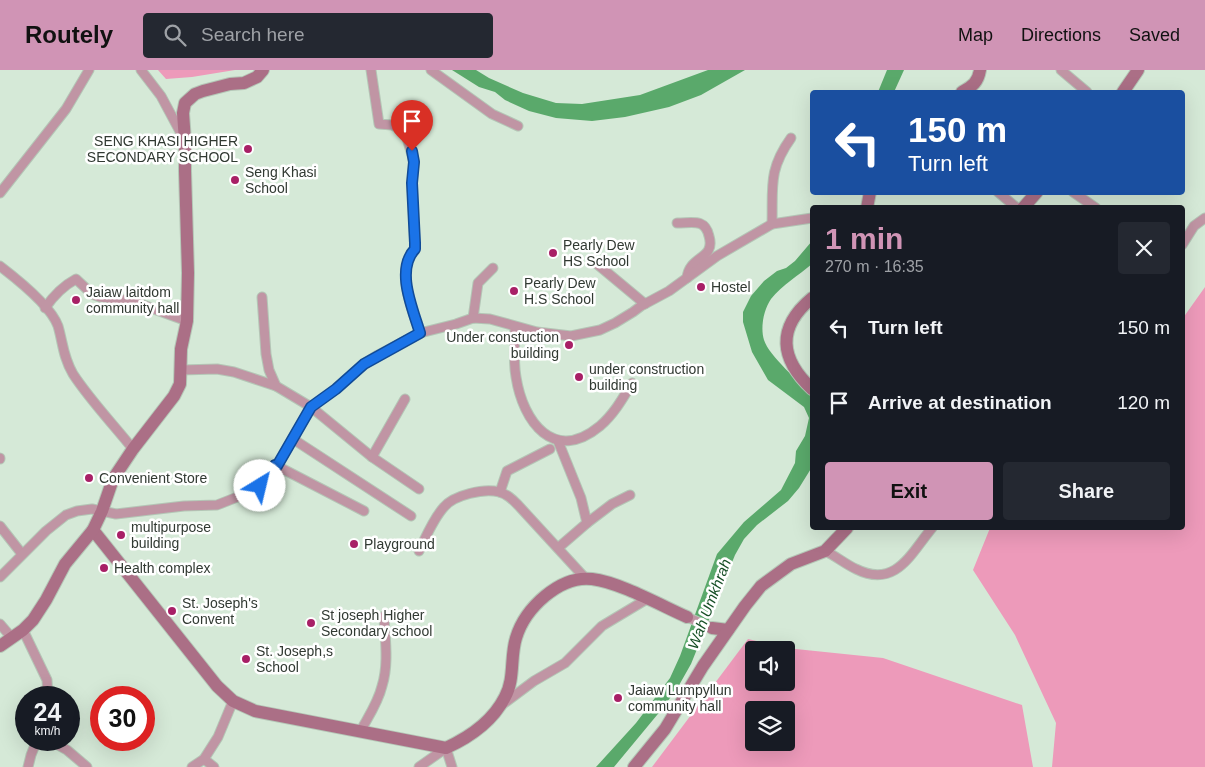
<!DOCTYPE html>
<meta charset="utf-8">
<style>
:root{--surface:#171b24;--page:#242831;--text:#f1f3f6;--muted:#9ea1a6;--accent:#d094b5}
body{margin:0;font-family:Helvetica,sans-serif;background:var(--page);color:var(--text);height:100vh;display:flex;flex-direction:column;font-size:19px;white-space:nowrap}
*{box-sizing:border-box;margin:0}
p{font-size:16px;color:var(--muted)}
.icon{flex:none;width:28px;height:28px;fill:none;stroke:currentColor;stroke-width:2;stroke-linecap:round;stroke-linejoin:round}
.map{position:relative;flex:1;overflow:hidden}
.drawer{position:absolute;left:810px;top:135px;width:375px;height:325px;display:flex;flex-direction:column;background:var(--surface);border-radius:5px;box-shadow:0 5px 20px #0002}
.drawer>*{flex:none}
.top-card{position:absolute;left:810px;top:20px;width:375px;height:105px;border-radius:5px;box-shadow:0 5px 20px #0002;background:#1a4fa0;color:#fff;overflow:hidden}
.fabs{position:absolute;left:745px;top:571px;display:grid;gap:10px}
.fabs a{display:grid;place-items:center;width:50px;height:50px;border-radius:5px;background:var(--surface);box-shadow:0 5px 20px #0002;font-size:25px}
.speed{position:absolute;left:15px;top:616px;display:flex;gap:10px;font-size:25px;font-weight:700;text-align:center}
.speed>*{display:grid;place-content:center;width:65px;height:65px;border-radius:50%;background:var(--surface);box-shadow:0 5px 20px #0002;line-height:1}
.speed small{font-size:12px;font-weight:400}
.speed .limit{border:8px solid #d22;background:#fff;color:#111}
.pin{position:absolute;display:grid;place-items:center;width:42px;height:42px;color:#fff;margin:-51px -21px;border-radius:50% 50% 50% 0;rotate:-45deg;box-shadow:0 0 5px #0007}
.pin .icon{rotate:45deg}
.me{position:absolute;width:55px;margin:-28px;rotate:36deg;stroke-linejoin:round;filter:drop-shadow(0 0 4px #0008)}
.turn{display:flex;align-items:center;gap:18px;height:105px;padding:0 15px;font-size:22px}
.turn .icon{width:65px;height:65px;stroke-width:2.5}
.turn b{display:block;font-size:35px;line-height:42px}
.round{display:grid;place-items:center;flex:none;width:52px;height:52px;border-radius:5px;background:var(--page)}
.summary{display:flex;align-items:center;justify-content:space-between;height:85px;padding:0 15px}
h1{font-size:30px;font-weight:700;line-height:38px;color:var(--accent)}
.primary-button{display:flex;gap:10px;margin-top:auto;padding:10px 15px}
.primary-button a{flex:1;height:58px;border-radius:5px;background:var(--accent);color:#111;font-size:20px;font-weight:700;line-height:58px;text-align:center}
.primary-button a+a{background:var(--page);color:var(--text)}
ul{padding:0;list-style:none}
li{display:flex;align-items:center;gap:15px;height:75px;padding:0 15px}
li div{flex:1}
li b{display:block;font-size:19px}
li em{font-style:normal}
header{display:flex;align-items:center;gap:30px;box-sizing:border-box;height:70px;padding:0 25px;background:var(--accent);color:#111}
header strong{font-size:24px}
nav{display:flex;gap:28px;margin-inline-start:auto;font-size:18px}
.search{width:350px;height:45px;background:var(--page);display:flex;align-items:center;gap:12px;box-sizing:border-box;padding:0 18px;border-radius:5px;color:var(--muted);font-size:19px}
.map>svg:first-child{display:block}
.green{fill:#ed9aba;fill-rule:evenodd}
.water{fill:#5aa96b}
.lines{fill:none;stroke-linecap:round;stroke-linejoin:round}
.street-casing{stroke:#b4c6b6;stroke-width:11}
.secondary-casing{stroke:#b4c6b6;stroke-width:14}
.street{stroke:#c095a4;stroke-width:9}
.secondary{stroke:#ab6f86;stroke-width:12}
.route-casing{stroke:#114b97;stroke-width:12}
.route{stroke:#1a73e8;stroke-width:9}
.poi-dot{fill:#a82066;stroke:#fff;stroke-width:2}
.labels{text-anchor:middle;dominant-baseline:central;stroke-width:5;stroke-linejoin:round;paint-order:stroke}
.poi-label{font-size:14px;fill:#313932;stroke:#fff;text-anchor:start}
.water-label{font-size:15px;font-style:italic;fill:#174f26;stroke:#fff}
</style>
<header>
<strong>Routely</strong>
<div class="search"><svg class="icon" aria-label="search" viewBox="0 0 24 24"><circle cx="10" cy="10" r="6"/><path d="M15 15l6 6"/></svg>Search here</div>
<nav><a>Map</a><a>Directions</a><a>Saved</a></nav>
</header>
<div class="map">
<svg width="1205" height="697" viewBox="0 0 1205 697">
<rect width="100%" height="100%" fill="#d5e9d7"/>
<g class="green">
<polygon points="158,0 235,0 192,7 166,9"/>
<polygon points="1205,217 1205,697 1052,697 1056,653 1015,565 973,500 990,458 1182,458 1183,248"/>
<path d="M748 569 786 578 883 588 1022 635 1033 697H652ZM754 580H786V612H754ZM754 640H786V672H754Z"/>
</g>
<g class="water">
<polygon points="452,0 476,0 489,8 523,23 556,33 582,34 640,25 708,0 745,0 701,25 669,37 625,47 592,51 556,48 529,41 505,30 495,22 479,17"/>
<polygon points="887,0 904,0 894,22 878,22"/>
<path d="M812 171V194C799 205 782 215 771 229 764 239 760 257 764 270 769 286 800 312 812 325V397L799 418 788 431 757 455 744 469 735 485 691 594 678 617 662 639 614 697H596L636 653 670 608 680 586 717 484 744 452 781 420 795 393 796 381 805 366 809 348 804 337 768 310 752 282 743 252V242L751 226 764 211 777 201 786 198 795 191Z"/>
</g>
<g class="lines">
<defs>
<g id="street">
<polyline points="141,0 161,26 183,67"/>
<path d="M371 0 379 54 392 55 405 61 414 92 412 113 415 179C395 200 412 239 420 263"/>
<polyline points="431,0 492,44 518,56"/>
<polyline points="1061,0 1087,22"/>
<polyline points="998,122 1017,138"/>
<polyline points="1073,122 1096,138"/>
<polyline points="0,123 66,39 89,0"/>
<path d="M677 153C692 153 705 148 709 166 716 190 689 185 687 208"/>
<path d="M772 154C773 117 768 100 791 68"/>
<polyline points="1182,175 1194,156 1205,148"/>
<polyline points="591,189 645,234"/>
<path d="M0 196C17 209 51 236 58 256 63 273 63 287 73 304 90 330 113 354 133 379"/>
<polyline points="262,227 266,284 269,300 276,316 311,337 372,387 419,419"/>
<path d="M45 238C54 225 63 216 76 209L92 224 100 227 132 231 187 251"/>
<polyline points="473,248 478,213 493,198"/>
<path d="M515 257C515 273 513 291 516 307 523 352 554 394 600 356 614 344 623 328 632 313"/>
<polyline points="181,300 217,299 234,302 276,316"/>
<polyline points="293,369 411,446"/>
<polyline points="558,371 581,428 587,453 612,434 630,425"/>
<polyline points="372,387 405,329"/>
<polyline points="0,389 0,388"/>
<polyline points="277,396 364,441"/>
<polyline points="500,422 507,401 550,379"/>
<polyline points="0,456 22,484"/>
<polyline points="558,478 587,453"/>
<path d="M419 481C426 467 433 449 444 437 454 425 484 418 499 422 507 424 512 429 518 435L586 509"/>
<path d="M825 481C836 486 845 494 856 499 896 519 911 483 932 458"/>
<polyline points="0,507 46,461 66,445 77,441 92,439 116,444 184,436 217,435 245,424 259,416 267,410 275,395 277,396 311,337 336,319 364,294 378,285 420,263 456,254 473,248 490,249 537,262 571,266 600,260 615,253 633,242 641,236 669,221 717,186 772,154 812,148"/>
<polyline points="687,547 712,558"/>
<polyline points="0,554 12,568"/>
<polyline points="23,560 47,610 48,628"/>
<polyline points="503,634 534,611 565,593 602,556 647,529"/>
<path d="M360 662C368 647 378 633 382 616 389 594 385 568 384 546"/>
<polyline points="49,670 67,680 87,697"/>
<polyline points="204,689 214,697"/>
<polyline points="28,697 31,685 37,670"/>
<polyline points="192,697 204,689 218,667 233,631"/>
<polyline points="419,697 446,678 452,697"/>
</g>
<g id="secondary">
<path d="M962 22C973 16 978 12 980 0"/>
<polyline points="1123,22 1138,0"/>
<polyline points="867,138 870,122"/>
<polyline points="1023,138 1037,122"/>
<path d="M812 228C776 258 780 289 812 319"/>
<path d="M93 460 217 616 233 631 255 641 446 678C470 667 493 651 505 627 515 609 510 587 516 568 525 538 560 505 592 509 619 512 662 536 687 547"/>
<polyline points="712,558 728,560"/>
<polyline points="0,576 23,560 33,550 46,530 65,494 93,460 102,441 113,409 133,379 174,326 180,314 181,279 187,251 188,203 185,101 185,71 183,43 185,33 195,24 203,21 230,14 244,13 257,7 263,0"/>
<polyline points="634,697 665,659 703,596 745,536 761,516 791,494 825,481 847,458"/>
</g>
</defs>
<use href="#street" class="street-casing"/>
<use href="#secondary" class="secondary-casing"/>
<use href="#street" class="street"/>
<use href="#secondary" class="secondary"/>
</g>
<g class="lines">
<defs>
<path id="route" d="M260 416 267 410 275 395 277 396 311 337 336 319 364 294 420 263C413 239 395 200 415 179V173L412 113 414 92 412 81"/>
</defs>
<use href="#route" class="route-casing"/>
<use href="#route" class="route"/>
</g>
<g class="poi-dot">
<circle cx="248" cy="79" r="5"/>
<circle cx="235" cy="110" r="5"/>
<circle cx="553" cy="183" r="5"/>
<circle cx="701" cy="217" r="5"/>
<circle cx="514" cy="221" r="5"/>
<circle cx="76" cy="230" r="5"/>
<circle cx="569" cy="275" r="5"/>
<circle cx="579" cy="307" r="5"/>
<circle cx="89" cy="408" r="5"/>
<circle cx="121" cy="465" r="5"/>
<circle cx="354" cy="474" r="5"/>
<circle cx="104" cy="498" r="5"/>
<circle cx="172" cy="541" r="5"/>
<circle cx="311" cy="553" r="5"/>
<circle cx="246" cy="589" r="5"/>
<circle cx="618" cy="628" r="5"/>
</g>
<g class="labels">
<g class="poi-label">
<text x="238" y="71" text-anchor="end">SENG KHASI HIGHER<tspan x="238" dy="16">SECONDARY SCHOOL</tspan></text>
<text x="245" y="102">Seng Khasi<tspan x="245" dy="16">School</tspan></text>
<text x="563" y="175">Pearly Dew<tspan x="563" dy="16">HS School</tspan></text>
<text x="524" y="213">Pearly Dew<tspan x="524" dy="16">H.S School</tspan></text>
<text x="711" y="217">Hostel</text>
<text x="86" y="222">Jaiaw laitdom<tspan x="86" dy="16">community hall</tspan></text>
<text x="559" y="267" text-anchor="end">Under constuction<tspan x="559" dy="16">building</tspan></text>
<text x="589" y="299">under construction<tspan x="589" dy="16">building</tspan></text>
<text x="99" y="408">Convenient Store</text>
<text x="131" y="457">multipurpose<tspan x="131" dy="16">building</tspan></text>
<text x="364" y="474">Playground</text>
<text x="114" y="498">Health complex</text>
<text x="182" y="533">St. Joseph's<tspan x="182" dy="16">Convent</tspan></text>
<text x="321" y="545">St joseph Higher<tspan x="321" dy="16">Secondary school</tspan></text>
<text x="256" y="581">St. Joseph,s<tspan x="256" dy="16">School</tspan></text>
<text x="628" y="620">Jaiaw Lumpyllun<tspan x="628" dy="16">community hall</tspan></text>
</g>
<g class="water-label">
<text transform="translate(709 534) rotate(-69)">Wah Umkhrah</text>
</g>
</g>
</svg>
<div class="fabs">
<a><svg class="icon" aria-label="sound" viewBox="0 0 24 24"><path d="M4 9h4l5-4v14l-5-4H4zM17 9q2 3 0 6"/></svg></a>
<a><svg class="icon" aria-label="layers" viewBox="0 0 24 24"><path d="M12 4l9 5-9 5-9-5zM3 14l9 5 9-5"/></svg></a>
</div>
<div class="speed"><div>24<small>km/h</small></div><div class="limit">30</div></div>
<div class="pin" style="left:412px;top:81px;background:#d93025"><svg class="icon" aria-label="arrive" viewBox="0 0 24 24"><path d="M6 21V4h12l-3 4 3 4H6"/></svg></div>
<svg class="me" style="left:260px;top:416px" viewBox="-20 -20 40 40"><circle r="19" fill="#fff"/><path d="M0-13L10 11 0 6-10 11z" fill="#1a73e8"/></svg>
<div class="top-card">
<div class="turn"><svg class="icon" aria-label="left" viewBox="0 0 24 24"><path d="M17 20v-9H6M10 6l-5 5 5 5"/></svg><div><b>150 m</b>Turn left</div></div>
</div>
<section class="drawer">
<div class="summary"><div><h1>1 min</h1><p>270 m · 16:35</p></div><a class="round"><svg class="icon" aria-label="close" viewBox="0 0 24 24"><path d="M6 6l12 12M18 6L6 18"/></svg></a></div>
<ul>
<li><svg class="icon" aria-label="left" viewBox="0 0 24 24"><path d="M17 20v-9H6M10 6l-5 5 5 5"/></svg><div><b>Turn left</b></div><em>150 m</em></li>
<li><svg class="icon" aria-label="arrive" viewBox="0 0 24 24"><path d="M6 21V4h12l-3 4 3 4H6"/></svg><div><b>Arrive at destination</b></div><em>120 m</em></li>
</ul>
<div class="primary-button"><a>Exit</a><a>Share</a></div>
</section>
</div>
